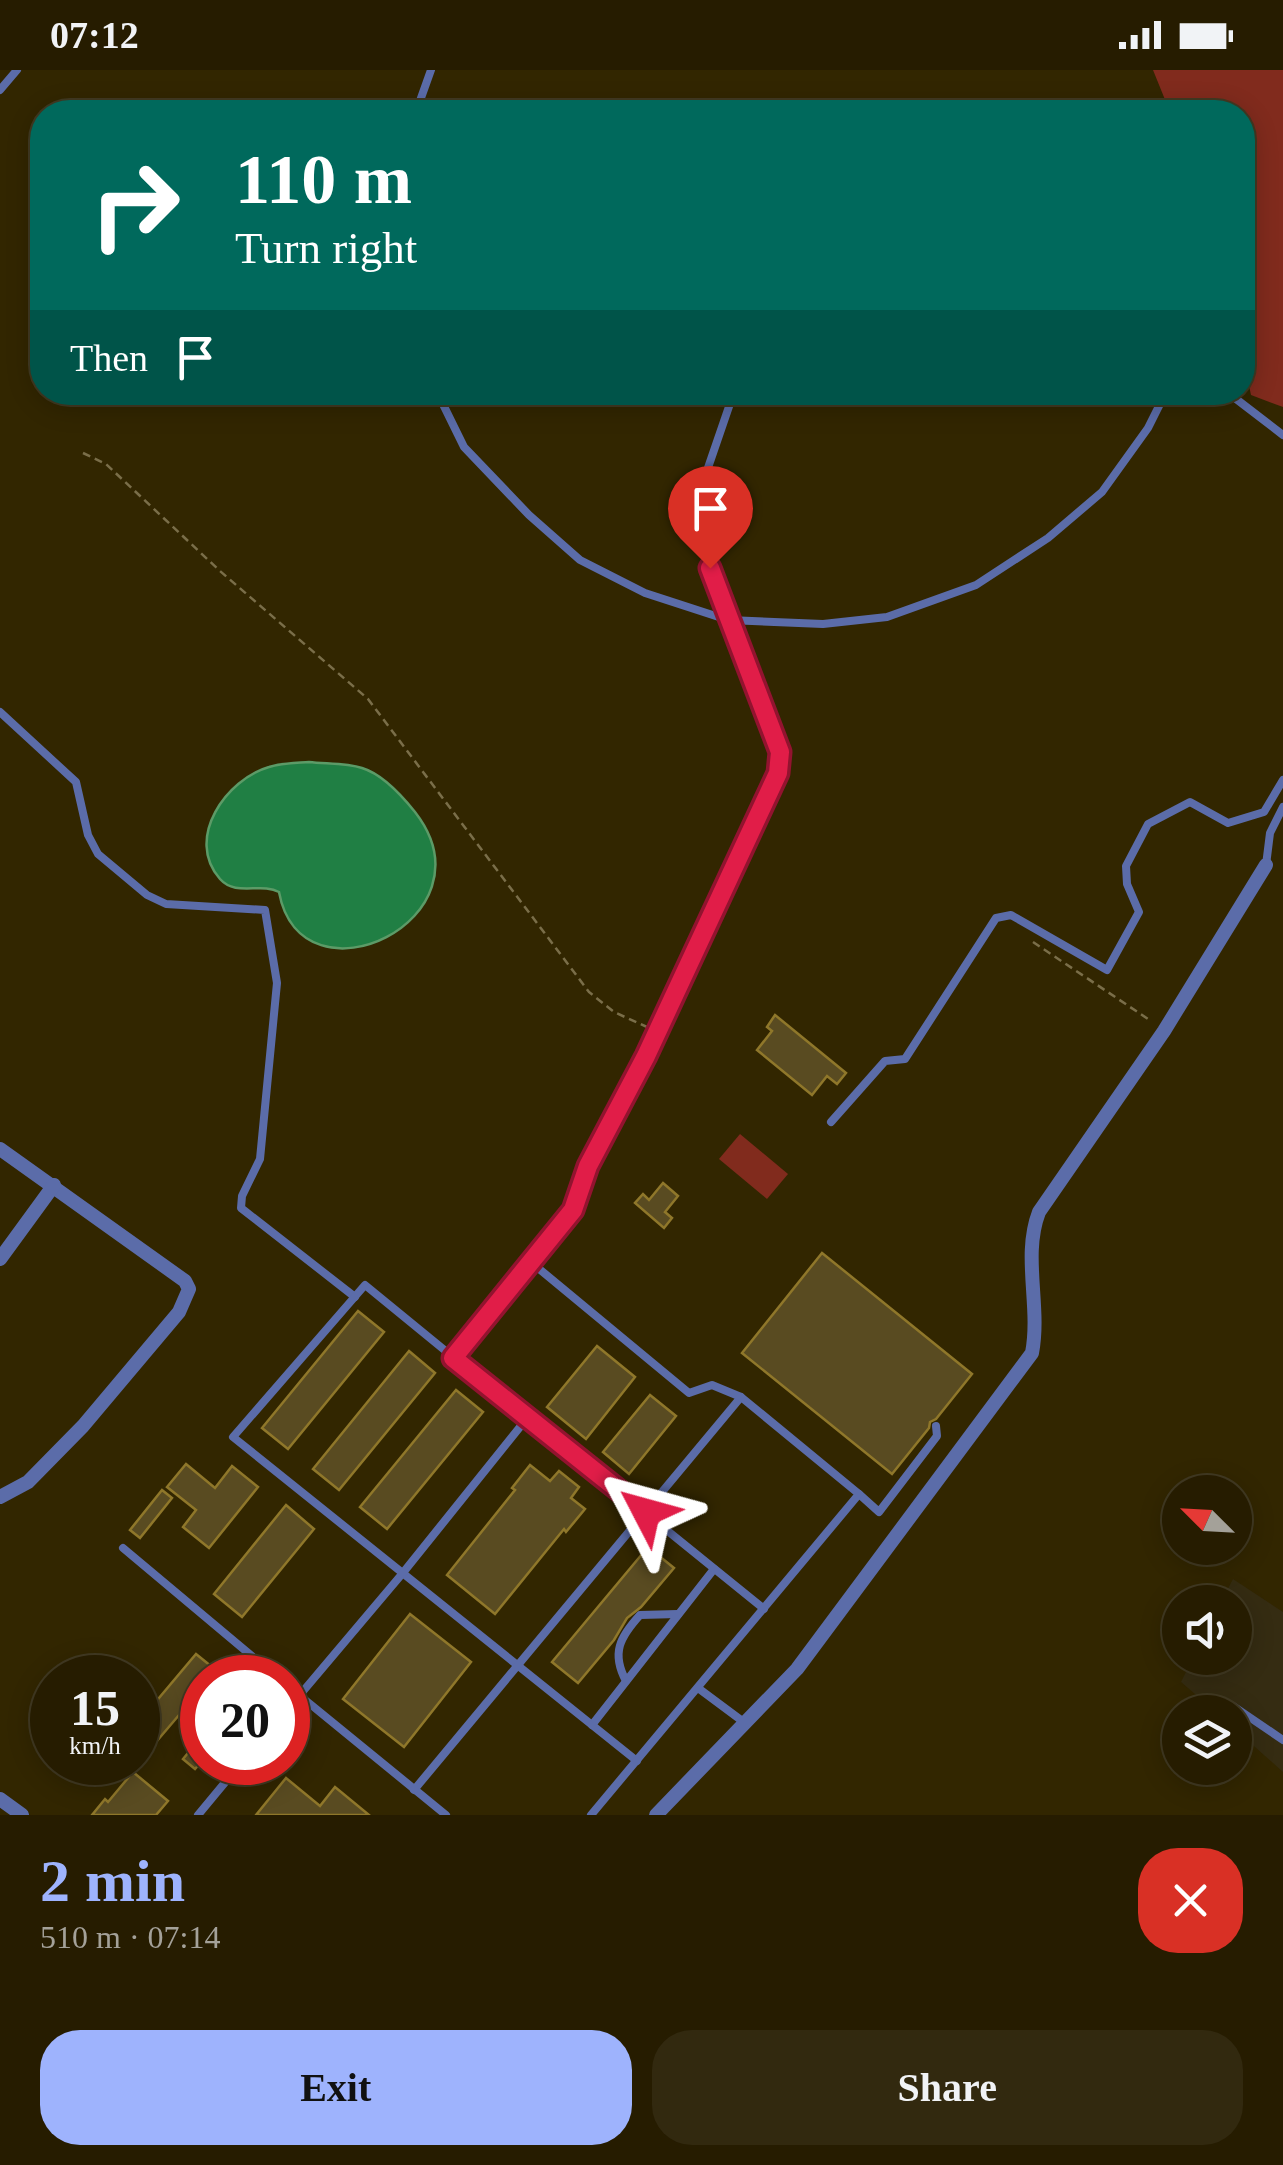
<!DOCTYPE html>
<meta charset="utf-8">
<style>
:root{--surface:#261c00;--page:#32290f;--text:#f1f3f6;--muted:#a4a199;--line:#423a22;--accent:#9eb3fd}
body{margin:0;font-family:"Times New Roman",serif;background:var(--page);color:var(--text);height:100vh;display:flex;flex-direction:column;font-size:38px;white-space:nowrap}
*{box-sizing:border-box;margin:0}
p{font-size:32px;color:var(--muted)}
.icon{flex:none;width:55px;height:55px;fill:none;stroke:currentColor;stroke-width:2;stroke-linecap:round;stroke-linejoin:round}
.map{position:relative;height:1745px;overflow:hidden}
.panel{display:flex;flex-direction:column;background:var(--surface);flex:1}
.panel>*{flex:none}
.top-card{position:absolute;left:30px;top:30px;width:1225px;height:305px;border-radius:40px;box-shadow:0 5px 25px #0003,0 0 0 2px var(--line);background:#00695c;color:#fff;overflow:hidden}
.needle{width:65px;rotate:294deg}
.fabs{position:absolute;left:1162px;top:1405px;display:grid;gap:20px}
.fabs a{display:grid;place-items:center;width:90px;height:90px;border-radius:50%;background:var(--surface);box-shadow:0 5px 25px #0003,0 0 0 2px var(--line);font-size:50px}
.speed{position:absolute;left:30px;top:1585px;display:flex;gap:20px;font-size:50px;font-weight:700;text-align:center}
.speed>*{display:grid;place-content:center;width:130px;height:130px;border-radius:50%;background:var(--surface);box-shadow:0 5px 25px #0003,0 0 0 2px var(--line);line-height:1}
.speed small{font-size:25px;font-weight:400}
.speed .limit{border:15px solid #d22;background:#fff;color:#111}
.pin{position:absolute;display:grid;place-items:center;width:85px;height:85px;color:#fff;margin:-102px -42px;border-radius:50% 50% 50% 0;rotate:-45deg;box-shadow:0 0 10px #0007}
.pin .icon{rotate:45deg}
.me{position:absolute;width:110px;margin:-55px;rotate:309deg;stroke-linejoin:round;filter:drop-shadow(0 0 8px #0008)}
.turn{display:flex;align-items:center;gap:35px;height:210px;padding:0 40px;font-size:45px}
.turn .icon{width:130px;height:130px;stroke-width:2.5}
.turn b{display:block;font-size:70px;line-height:85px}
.then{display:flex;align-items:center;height:95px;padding:0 40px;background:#0003;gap:20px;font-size:38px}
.round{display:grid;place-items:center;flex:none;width:105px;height:105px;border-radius:40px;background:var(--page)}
.headline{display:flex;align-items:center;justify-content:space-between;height:170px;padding:0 40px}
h1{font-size:60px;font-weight:700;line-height:75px;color:var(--accent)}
.button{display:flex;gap:20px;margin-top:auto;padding:20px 40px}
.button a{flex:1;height:115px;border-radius:40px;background:var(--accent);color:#111;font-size:40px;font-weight:700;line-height:115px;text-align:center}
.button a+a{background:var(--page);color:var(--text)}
.status{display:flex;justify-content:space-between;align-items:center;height:70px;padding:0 50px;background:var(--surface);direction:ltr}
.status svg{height:28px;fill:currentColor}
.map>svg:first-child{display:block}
.built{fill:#352c12}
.green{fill:#812b1d}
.water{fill:#207f44;stroke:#5c9b67;stroke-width:2.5}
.building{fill:#594b21;stroke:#8f772a;stroke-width:2.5}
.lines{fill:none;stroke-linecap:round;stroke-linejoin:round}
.path{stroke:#7a6e49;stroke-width:2.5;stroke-dasharray:8 5;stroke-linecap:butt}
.service{stroke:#5b6ca9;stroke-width:8}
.minor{stroke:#5b6ca9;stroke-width:14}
.route-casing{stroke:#92132f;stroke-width:25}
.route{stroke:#e11d48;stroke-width:18}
</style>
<div class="status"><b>07:12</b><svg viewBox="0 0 49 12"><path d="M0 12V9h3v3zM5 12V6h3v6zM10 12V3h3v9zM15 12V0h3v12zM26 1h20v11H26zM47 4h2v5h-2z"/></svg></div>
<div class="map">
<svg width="1283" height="1745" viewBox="0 0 1283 1745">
<rect width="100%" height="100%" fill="#322600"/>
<polygon class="built" points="1233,1509 1283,1542 1283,1702 1235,1659 1235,1642 1216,1642 1181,1612 1193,1588 1235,1588 1235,1532 1221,1532"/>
<g class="green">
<polygon points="1153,0 1283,0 1283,337 1251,325 1243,288 1242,42 1170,42"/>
<polygon points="740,1064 788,1104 767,1129 719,1089"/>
</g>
<path class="water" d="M309 692C325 694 346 693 362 698 382 704 403 727 415 742 498 849 301 942 279 822 261 812 236 827 220 809 184 768 227 709 269 697 281 693 296 693 309 692Z"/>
<g class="building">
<polygon points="775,945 846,1003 837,1014 827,1006 812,1025 757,980 772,961 767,957"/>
<polygon points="663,1113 678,1126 665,1142 672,1148 664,1158 635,1133 643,1124 649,1130"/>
<polygon points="822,1183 972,1304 936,1349 930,1352 929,1358 892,1404 742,1283"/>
<polygon points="358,1241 384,1262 288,1379 262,1358"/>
<polygon points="597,1276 635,1307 586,1369 547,1337"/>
<polygon points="409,1281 435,1303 339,1420 313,1399"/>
<polygon points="456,1320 483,1342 387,1459 360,1437"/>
<polygon points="650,1325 676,1346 629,1404 603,1382"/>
<polygon points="186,1394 215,1418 232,1396 258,1417 209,1478 183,1457 196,1440 167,1417"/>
<polygon points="530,1395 550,1411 559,1401 579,1417 571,1428 585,1439 566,1462 564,1459 495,1544 447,1505 515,1420 512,1418"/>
<polygon points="162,1420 172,1428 140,1468 130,1460"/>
<polygon points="286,1435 314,1459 242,1547 214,1524"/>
<polygon points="648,1477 674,1498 641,1537 627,1548 614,1570 578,1613 552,1592"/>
<polygon points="410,1544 471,1592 404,1677 343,1629"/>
<polygon points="196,1584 217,1601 211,1608 202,1608 202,1618 145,1685 138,1678 138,1653"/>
<polygon points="202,1666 202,1691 195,1699 183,1689"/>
<polygon points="133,1702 168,1731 156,1745 92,1745 105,1729 108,1732"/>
<polygon points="286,1708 320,1736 335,1717 369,1745 256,1745"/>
</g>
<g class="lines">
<g class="path">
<polyline points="83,383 106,394 220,501 368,629 589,922 614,942 647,957"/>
<polyline points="1033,872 1151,951"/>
</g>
<g class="service">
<polyline points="0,20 17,0"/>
<polyline points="416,42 431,0"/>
<polyline points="437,322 464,377 529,445 580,490 645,523 728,550 823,554 887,547 976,515 1048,468 1102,422 1148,358 1166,322"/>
<polyline points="1227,322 1283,365"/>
<polyline points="0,642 76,712 88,765 98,784 147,825 166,834 265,840 277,913 260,1089 242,1126 241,1138 355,1227"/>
<polyline points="1266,795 1270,763 1283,737"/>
<polyline points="831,1052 885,991 905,989 996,848 1011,845 1107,900 1139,842 1127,814 1126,796 1148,754 1190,732 1228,753 1264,742 1283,710"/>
<polyline points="532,1193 573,1140 588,1096 646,986 778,703 780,683 698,468 700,421 734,322"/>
<polyline points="453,1287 365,1215 233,1367 637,1691"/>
<polyline points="859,1424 879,1442 937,1366 936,1356"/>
<polyline points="123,1478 278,1608"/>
<path d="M626 1611C611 1583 620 1567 640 1545L678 1544"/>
<polyline points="288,1616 446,1745"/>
<polyline points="698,1618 745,1653"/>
<polyline points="1233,1636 1283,1670"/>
<polyline points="288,1639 402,1504 528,1347"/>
<polyline points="592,1655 714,1499"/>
<polyline points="414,1720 741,1327"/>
<polyline points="198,1745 242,1692"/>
<path d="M591 1745C681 1638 770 1531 859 1424L741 1327 712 1315 689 1323 532 1193 453 1287 764 1539"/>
</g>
<g class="minor">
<polyline points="0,1079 185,1211 189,1219 179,1242 83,1356 28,1412 0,1427"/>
<polyline points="0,1189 54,1115"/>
<polyline points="0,1729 22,1745"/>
<path d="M656 1745 797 1599 1032 1283C1041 1236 1022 1186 1039 1142L1164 961 1266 795"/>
</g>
</g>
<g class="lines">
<defs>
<polyline id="route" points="646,1442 453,1288 573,1140 588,1096 646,986 778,703 780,682 710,498"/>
</defs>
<use href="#route" class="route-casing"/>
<use href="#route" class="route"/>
</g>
</svg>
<div class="fabs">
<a><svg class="needle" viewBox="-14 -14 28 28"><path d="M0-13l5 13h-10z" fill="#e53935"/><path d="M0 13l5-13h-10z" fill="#a4a199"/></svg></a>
<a><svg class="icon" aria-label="sound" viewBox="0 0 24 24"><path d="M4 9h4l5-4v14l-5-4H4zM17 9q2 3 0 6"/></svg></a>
<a><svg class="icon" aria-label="layers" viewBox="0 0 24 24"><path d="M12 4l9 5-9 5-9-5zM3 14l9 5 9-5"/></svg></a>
</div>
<div class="speed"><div>15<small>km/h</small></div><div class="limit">20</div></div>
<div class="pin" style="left:710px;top:498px;background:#d93025"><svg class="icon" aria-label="arrive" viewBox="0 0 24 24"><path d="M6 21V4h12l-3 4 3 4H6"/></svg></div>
<svg class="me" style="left:646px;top:1442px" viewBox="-20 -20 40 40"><path d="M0-17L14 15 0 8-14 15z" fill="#e11d48" stroke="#fff" stroke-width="4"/></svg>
<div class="top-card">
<div class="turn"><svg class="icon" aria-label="right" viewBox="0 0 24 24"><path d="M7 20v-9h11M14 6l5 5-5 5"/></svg><div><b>110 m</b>Turn right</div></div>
<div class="then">Then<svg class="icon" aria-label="arrive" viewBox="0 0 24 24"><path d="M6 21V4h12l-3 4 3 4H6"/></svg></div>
</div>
</div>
<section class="panel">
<div class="headline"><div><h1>2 min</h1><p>510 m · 07:14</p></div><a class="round" style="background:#d93025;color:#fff"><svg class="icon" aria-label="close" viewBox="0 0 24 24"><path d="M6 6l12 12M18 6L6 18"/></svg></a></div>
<div class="button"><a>Exit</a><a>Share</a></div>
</section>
